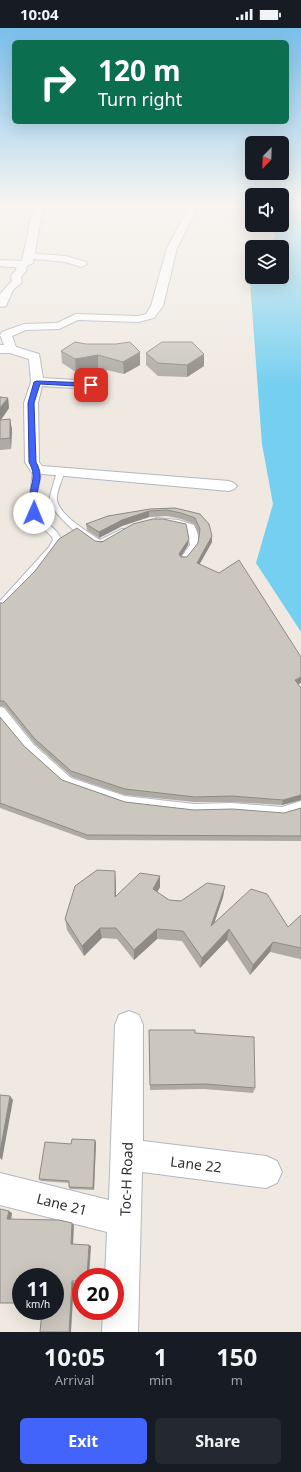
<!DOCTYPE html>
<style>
:root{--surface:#171b24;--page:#242831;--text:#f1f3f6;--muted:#9ea1a6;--accent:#4264fb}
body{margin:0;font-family:"Noto Sans",sans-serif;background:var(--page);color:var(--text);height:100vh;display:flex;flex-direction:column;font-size:15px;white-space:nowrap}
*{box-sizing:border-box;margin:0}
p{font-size:13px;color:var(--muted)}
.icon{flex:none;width:22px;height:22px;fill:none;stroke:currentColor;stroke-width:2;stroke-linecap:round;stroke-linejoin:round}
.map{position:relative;height:1304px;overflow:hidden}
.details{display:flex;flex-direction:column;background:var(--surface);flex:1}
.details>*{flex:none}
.hud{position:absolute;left:12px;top:12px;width:277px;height:84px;border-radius:6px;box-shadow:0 4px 16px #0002;background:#0b6e4f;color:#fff;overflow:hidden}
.needle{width:26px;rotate:203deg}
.tools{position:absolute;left:245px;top:108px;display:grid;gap:8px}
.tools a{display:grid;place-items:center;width:44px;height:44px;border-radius:6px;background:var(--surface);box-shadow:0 4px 16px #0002;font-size:20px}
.speed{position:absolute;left:12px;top:1240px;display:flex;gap:8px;font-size:20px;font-weight:700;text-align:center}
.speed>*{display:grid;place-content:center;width:52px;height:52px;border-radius:50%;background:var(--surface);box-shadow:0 4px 16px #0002;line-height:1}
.speed small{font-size:10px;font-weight:400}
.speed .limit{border:6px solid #d22;background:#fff;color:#111}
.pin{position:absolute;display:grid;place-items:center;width:34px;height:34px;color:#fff;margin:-17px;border-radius:8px;box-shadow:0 2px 6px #0006}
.me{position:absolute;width:44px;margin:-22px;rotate:1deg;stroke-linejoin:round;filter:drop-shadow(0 0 3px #0008)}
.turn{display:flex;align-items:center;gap:14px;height:84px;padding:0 20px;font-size:18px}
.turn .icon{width:52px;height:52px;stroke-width:2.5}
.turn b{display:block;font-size:28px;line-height:34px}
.eta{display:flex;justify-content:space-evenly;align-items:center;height:68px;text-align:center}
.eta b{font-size:24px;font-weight:700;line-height:28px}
.action{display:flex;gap:8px;margin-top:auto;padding:8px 20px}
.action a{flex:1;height:46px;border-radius:6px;background:var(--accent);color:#fff;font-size:16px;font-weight:700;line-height:46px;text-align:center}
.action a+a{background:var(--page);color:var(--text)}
.status{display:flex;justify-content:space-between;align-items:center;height:28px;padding:0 20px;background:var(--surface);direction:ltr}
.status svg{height:11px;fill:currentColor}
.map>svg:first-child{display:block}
.water{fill:#75cff0}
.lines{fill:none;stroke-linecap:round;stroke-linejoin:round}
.lane-casing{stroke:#b4b7c1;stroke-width:2}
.street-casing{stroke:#b4b7c1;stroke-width:2}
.secondary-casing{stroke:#b4b7c1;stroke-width:2}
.lane{fill:#fff;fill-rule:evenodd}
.street{fill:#fff;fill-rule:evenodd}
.secondary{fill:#fff;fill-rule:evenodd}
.wall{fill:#afaba4}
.shaded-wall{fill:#8e8b86}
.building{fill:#cbc7bf;stroke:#8e8b86}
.route{fill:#4264fb;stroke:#2b41a3}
.labels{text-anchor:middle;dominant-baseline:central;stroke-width:3;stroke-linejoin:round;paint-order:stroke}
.near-street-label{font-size:14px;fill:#2e2e2e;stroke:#fff}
</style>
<div class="status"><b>10:04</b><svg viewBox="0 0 49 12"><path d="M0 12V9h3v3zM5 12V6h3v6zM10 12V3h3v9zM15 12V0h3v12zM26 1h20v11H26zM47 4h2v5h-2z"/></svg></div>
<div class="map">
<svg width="301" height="1304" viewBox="0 0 301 1304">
<rect width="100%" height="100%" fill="#efe9e1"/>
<polygon class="water" points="282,177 301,177 301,604 256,535 273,476 262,416 250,254 253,249 282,249 282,219 269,219 275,208 273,197 282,197"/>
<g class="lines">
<defs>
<g id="lane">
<path d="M34 440H37L41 442C41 454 34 468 36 480 39 495 58 498 61 512 49 536 23 561 3 580L0 581V573L49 519 53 512 52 509C34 490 25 487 31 459 32 453 32 446 34 440Z"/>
<path d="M57 443H60L64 445C62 453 56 464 57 472 59 487 88 504 100 512L122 501H128V505L99 519C85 515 53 486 49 472Z"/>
<path d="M156 490 178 492 194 497C202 512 198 522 187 533H181L180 531 190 517 187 501 177 496 156 494Z"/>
<polygon points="0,679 4,680 34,717 71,750 125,768 194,776 231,775 282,779 301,773 301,783 282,789 231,785 194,786 125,778 63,756 26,723 0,690"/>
</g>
<g id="street">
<path d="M78 177H96C92 181 82 181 78 177Z"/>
<polygon points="190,177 199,177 177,220 163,278 154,290 138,294 78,292 59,301 26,302 12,308 16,319 39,326 43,350 91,353 98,357 91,361 42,358 38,375 39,434 42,438 229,453 234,455 237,458 234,461 229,463 32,445 25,434 24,375 31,354 29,331 10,325 0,325 0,317 4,317 0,307 2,304 24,296 57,295 76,286 138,288 146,286 151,278 167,220"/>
<polygon points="28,225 66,228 86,234 87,236 82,239 65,234 24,230 23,228 24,226"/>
<polygon points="22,234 27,237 26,243 21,249 22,254 13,262 6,278 0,279 0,266 12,253 11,248 16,242 17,237"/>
<polygon points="129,983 139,987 143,997 143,1113 266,1128 277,1133 282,1144 277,1155 266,1160 142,1144 138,1304 102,1304 103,1283 115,1283 115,1249 105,1249 107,1204 0,1177 0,1145 109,1172 115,997 119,987"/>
</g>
<polygon id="secondary" points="36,177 46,177 41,190 33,235 22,240 0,238 0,232 22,233 31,190"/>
</defs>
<use href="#lane" class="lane-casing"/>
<use href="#street" class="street-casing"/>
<use href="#secondary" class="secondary-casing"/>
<use href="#lane" class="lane"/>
<use href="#street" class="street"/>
<use href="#secondary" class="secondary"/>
</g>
<g class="wall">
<polygon points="75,314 140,337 124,346 98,340 76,344 62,335 61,323"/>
<polygon points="146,325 204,326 204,338 187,349 158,348 146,337"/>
<polygon points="0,369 8,370 9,380 1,392 10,391 12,402 11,421 0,422"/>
<polygon points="175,480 200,486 212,508 212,514 199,536 301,660 301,772 282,777 231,774 194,774 125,767 72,749 35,716 5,679 0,678 0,575 3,575 95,513 189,511 188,517 181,528 187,529 198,515 199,507 194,496 181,491 167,488 149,489 122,498 99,510 87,502 86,496 108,488"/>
<polygon points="0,689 24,718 62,752 125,774 194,782 284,785 301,780 301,813 88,812 0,780"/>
<polygon points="116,855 116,868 160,859 157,864 169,872 181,873 225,858 223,869 214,895 288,899 301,887 301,932 300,931 270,924 250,947 227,912 200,940 182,913 157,911 134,932 117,911 102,910 84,928 67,902 65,891"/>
<polygon points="149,1002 195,1005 255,1060 253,1065 204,1061 150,1062"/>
<polygon points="95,1112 96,1115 94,1162 70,1161 69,1159 69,1155 41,1153 39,1151 71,1116"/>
</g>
<g class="shaded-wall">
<polygon points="140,324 140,337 124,346 123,334"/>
<polygon points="204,326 204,338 187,349 187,337"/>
<polygon points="98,327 98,340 76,344 75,331"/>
<polygon points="8,370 9,380 0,393 0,380"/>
<polygon points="10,391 12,402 11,421 10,410"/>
<polygon points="149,483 149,489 122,498 99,510 99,504 122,492"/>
<polygon points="212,508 212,514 197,541 197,535"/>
<polygon points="189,511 188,517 179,532 179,526"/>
<polygon points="301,649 301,655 293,658 295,652"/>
<polygon points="301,767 301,772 282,777 283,772"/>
<polygon points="115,843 116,855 116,880 115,869"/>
<polygon points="160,848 160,859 153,872 153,861"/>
<polygon points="225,858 223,869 210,908 211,898"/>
<polygon points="100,900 102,910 84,928 82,918"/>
<polygon points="157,901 157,911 134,932 134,922"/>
<polygon points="229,901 227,912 200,940 202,930"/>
<polygon points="273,914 270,924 250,947 253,937"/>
<polygon points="10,1068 13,1072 2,1132 0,1130 0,1124"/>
<polygon points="95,1112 96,1115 94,1162 93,1160"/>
<polygon points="9,1183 12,1185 11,1193 7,1191"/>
<polygon points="72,1195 74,1197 73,1217 71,1216"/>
<polygon points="89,1217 91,1218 89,1249 87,1249"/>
<polygon points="72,1253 74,1254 71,1304 69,1304"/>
</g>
<g class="building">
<polygon points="75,314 86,316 116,316 130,314 140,324 123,334 98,327 75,331 61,323"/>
<polygon points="162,314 192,314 204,326 187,337 158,335 146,325"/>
<polygon points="0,369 8,370 0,380"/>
<polygon points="10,391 10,410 0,411 0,392"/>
<polygon points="175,480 200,486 209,496 212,508 197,535 219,545 239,532 301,629 301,649 295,652 301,660 301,767 283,772 232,768 195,769 125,761 71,743 34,710 4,673 0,673 0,575 3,575 35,543 59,511 77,500 95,513 102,514 133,496 153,491 163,491 186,496 189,511 179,526 181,529 187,529 198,515 200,501 195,490 181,485 167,482 149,483 122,492 99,504 86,496 108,488 150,481"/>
<polygon points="0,689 24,718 62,752 125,774 194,782 232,781 284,785 301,780 301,808 87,807 0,775"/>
<polygon points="97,842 115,843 115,869 140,845 160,848 153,861 169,872 181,873 207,855 225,858 211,898 251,861 267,866 288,899 301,887 301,920 273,914 253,937 229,901 202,930 183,903 157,901 134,922 116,900 100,900 82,918 65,891 75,858"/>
<polygon points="149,1002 195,1002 195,1005 254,1009 255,1060 205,1056 150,1057"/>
<polygon points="0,1067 10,1068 0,1124"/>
<polygon points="72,1111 95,1112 93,1160 69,1159 69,1153 39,1151 45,1114 71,1116"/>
<polygon points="0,1181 9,1183 7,1191 59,1192 72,1195 71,1216 89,1217 87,1249 81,1249 81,1253 72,1253 69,1304 40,1304 42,1283 55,1283 55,1249 21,1249 21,1275 0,1275"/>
</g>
<linearGradient id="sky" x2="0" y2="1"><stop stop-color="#7abfeb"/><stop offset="0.49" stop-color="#f8f5f2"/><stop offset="1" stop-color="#f8f5f2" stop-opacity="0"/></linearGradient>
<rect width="301" height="360" fill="url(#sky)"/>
<path class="route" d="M37 353 91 355 94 357 91 359 40 356 34 375 36 434C44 449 38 453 37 468 37 474 37 480 37 485L34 487 30 485C30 480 29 474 30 468 31 453 37 449 29 434L28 375 34 354Z"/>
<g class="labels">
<g class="near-street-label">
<text transform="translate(196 1136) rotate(7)">Lane 22</text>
<text transform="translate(126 1151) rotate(-88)">Toc-H Road</text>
<text transform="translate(62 1176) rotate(14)">Lane 21</text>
</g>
</g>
</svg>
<div class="tools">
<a><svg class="needle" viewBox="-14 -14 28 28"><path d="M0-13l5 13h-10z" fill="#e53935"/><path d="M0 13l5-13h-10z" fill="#9ea1a6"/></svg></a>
<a><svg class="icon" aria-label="sound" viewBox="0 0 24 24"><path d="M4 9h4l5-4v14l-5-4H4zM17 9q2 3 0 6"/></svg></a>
<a><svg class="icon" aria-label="layers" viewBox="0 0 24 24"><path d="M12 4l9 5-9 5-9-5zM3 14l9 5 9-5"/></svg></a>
</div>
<div class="speed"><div>11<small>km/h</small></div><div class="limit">20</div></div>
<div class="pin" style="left:91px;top:357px;background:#d93025"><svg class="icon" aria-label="arrive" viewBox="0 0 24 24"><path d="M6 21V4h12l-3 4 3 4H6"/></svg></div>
<svg class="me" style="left:34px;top:485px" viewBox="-20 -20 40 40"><circle r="19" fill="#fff"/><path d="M0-13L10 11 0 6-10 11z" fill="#4264fb"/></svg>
<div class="hud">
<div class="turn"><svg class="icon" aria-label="right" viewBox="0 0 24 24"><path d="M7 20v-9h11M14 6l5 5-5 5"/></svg><div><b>120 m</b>Turn right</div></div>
</div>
</div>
<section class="details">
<div class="eta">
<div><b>10:05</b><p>Arrival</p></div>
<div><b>1</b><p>min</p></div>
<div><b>150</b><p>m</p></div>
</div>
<div class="action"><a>Exit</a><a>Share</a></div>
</section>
